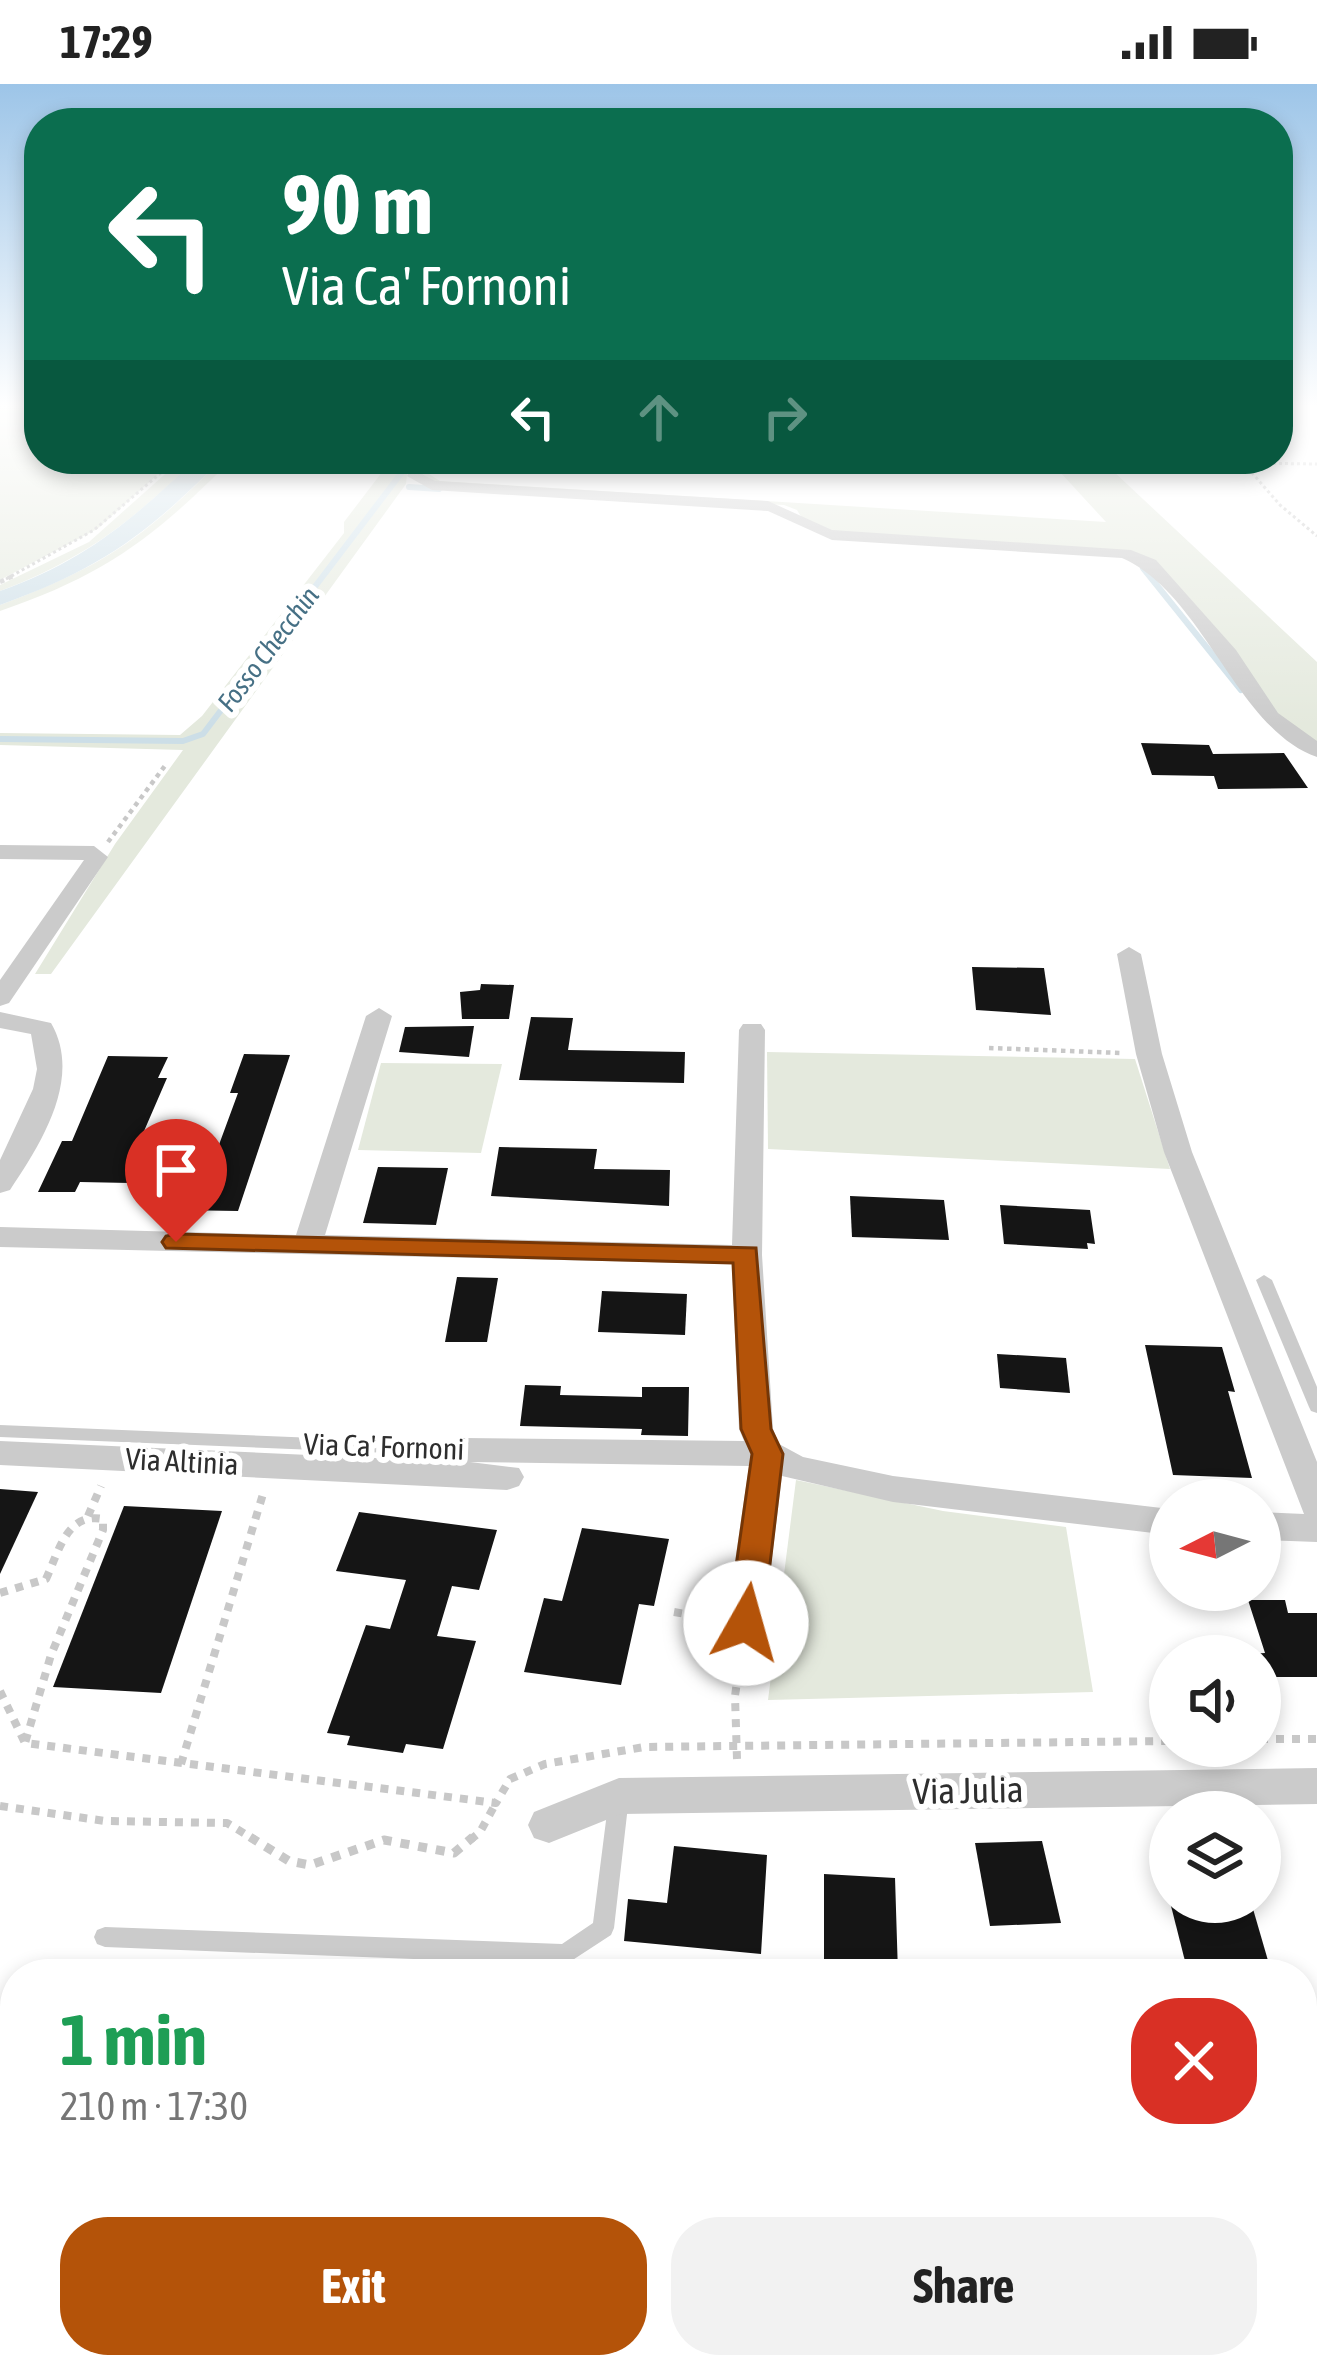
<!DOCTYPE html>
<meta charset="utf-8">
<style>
:root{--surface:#fff;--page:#f2f2f2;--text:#222;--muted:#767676;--accent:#b45309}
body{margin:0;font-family:"Asap Condensed",sans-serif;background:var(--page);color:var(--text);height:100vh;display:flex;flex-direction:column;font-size:45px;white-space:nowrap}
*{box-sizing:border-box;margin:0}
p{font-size:39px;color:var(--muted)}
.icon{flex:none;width:66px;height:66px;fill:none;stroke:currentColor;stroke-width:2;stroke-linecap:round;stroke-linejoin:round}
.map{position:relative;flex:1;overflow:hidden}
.details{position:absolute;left:0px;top:1875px;width:1317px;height:420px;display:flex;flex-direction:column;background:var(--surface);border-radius:48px 48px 0 0;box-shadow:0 6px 18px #0003}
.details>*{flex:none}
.hud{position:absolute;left:24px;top:24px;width:1269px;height:366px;border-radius:48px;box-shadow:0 6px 18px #0003;background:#0b6e4f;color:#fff;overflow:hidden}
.needle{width:78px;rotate:264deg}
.buttons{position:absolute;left:1149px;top:1395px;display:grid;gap:24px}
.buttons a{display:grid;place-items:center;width:132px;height:132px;border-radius:50%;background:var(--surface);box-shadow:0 6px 18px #0003;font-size:60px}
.pin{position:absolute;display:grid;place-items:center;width:102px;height:102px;color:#fff;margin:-123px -51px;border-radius:50% 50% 50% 0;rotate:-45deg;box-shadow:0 0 12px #0007}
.pin .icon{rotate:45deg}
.me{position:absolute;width:132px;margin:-66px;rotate:7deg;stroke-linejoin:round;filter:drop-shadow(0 0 9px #0008)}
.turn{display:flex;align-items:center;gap:42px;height:252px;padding:0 60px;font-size:54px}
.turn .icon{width:156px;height:156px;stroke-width:2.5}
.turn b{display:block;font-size:84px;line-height:102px}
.lanes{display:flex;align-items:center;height:114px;padding:0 60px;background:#0003;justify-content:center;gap:60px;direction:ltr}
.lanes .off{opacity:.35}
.round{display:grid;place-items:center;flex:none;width:126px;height:126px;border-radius:48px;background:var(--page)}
.headline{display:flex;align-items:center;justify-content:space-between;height:204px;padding:0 60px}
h1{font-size:72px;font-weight:700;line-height:90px;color:#1e9e55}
.button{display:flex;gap:24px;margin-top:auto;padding:24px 60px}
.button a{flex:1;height:138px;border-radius:48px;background:var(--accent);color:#fff;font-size:48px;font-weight:700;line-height:138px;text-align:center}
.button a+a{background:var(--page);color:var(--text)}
.status{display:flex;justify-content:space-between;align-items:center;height:84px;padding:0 60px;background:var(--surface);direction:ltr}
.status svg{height:33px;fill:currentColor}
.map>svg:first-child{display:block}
.green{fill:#e4e9dd}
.water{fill:#ccdee7}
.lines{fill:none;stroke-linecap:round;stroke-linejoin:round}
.stream{stroke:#ccdee7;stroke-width:6}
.building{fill:#151515}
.path-far3{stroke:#c8c8c8;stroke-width:3;stroke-dasharray:3 3;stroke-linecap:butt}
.path-far2{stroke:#c8c8c8;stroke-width:4.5;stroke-dasharray:4.5 4.5;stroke-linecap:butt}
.path-far1{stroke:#c8c8c8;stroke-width:8;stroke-dasharray:8 8;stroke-linecap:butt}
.path{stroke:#c8c8c8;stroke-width:9;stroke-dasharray:9 9;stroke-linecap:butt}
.service{fill:#cbcbcb;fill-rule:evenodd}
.minor{fill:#cbcbcb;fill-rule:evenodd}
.route{fill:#b45309;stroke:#753606;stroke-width:3}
.labels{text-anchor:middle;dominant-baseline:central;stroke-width:12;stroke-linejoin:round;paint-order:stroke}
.far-water-label{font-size:27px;font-style:italic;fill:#467085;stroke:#fff}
.street-label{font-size:30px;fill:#2e2e2e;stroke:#fff}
.near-street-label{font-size:36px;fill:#2e2e2e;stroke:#fff}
</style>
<div class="status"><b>17:29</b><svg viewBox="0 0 49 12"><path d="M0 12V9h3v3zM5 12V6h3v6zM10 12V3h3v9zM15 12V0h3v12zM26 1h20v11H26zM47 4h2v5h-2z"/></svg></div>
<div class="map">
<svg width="1317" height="2295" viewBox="0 0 1317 2295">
<rect width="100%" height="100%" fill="#fff"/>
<g class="green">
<polygon points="0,321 39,321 39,375 175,375 97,445 0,496"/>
<path d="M182 375H196C132 437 85 475 0 507V501L89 458Z"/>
<path d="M222 375H232C155 453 105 491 0 527V521C106 481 143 455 222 375Z"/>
<polygon points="392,375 418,375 407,390 406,400 51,890 35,890 115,760 183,666 0,661 0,649 180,651 202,632 344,449 344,438"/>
<polygon points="429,375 440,375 429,390 440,397 1106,438 1048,375 1070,375 1083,387 1112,386 1317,578 1317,661 1276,632 1146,473 846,451 805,439 797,426 784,421 446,401 420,393"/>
<polygon points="767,968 1135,975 1170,1085 768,1065"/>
<polygon points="381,979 502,980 481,1069 358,1066"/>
<polygon points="796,1396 943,1427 1066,1443 1093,1608 768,1616"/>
</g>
<path class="water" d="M196 375H222C146 451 102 484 0 521V507C85 477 132 436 196 375Z"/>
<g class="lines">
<g class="stream">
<polyline points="409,403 439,405"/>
<polyline points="1143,484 1241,606"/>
<polyline points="0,655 183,657 203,650 412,375"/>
</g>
</g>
<g class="building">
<polygon points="1141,659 1209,661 1213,670 1284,669 1308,704 1218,705 1214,692 1152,691"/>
<polygon points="972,883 1044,884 1051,931 976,926"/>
<polygon points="481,900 514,901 509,935 462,935 460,908 480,906"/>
<polygon points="531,933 573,934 568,966 685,968 684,999 519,996"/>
<polygon points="474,942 469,973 399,968 405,943"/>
<polygon points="244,970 290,971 238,1127 176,1126 188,1096 206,1096 238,1009 230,1009"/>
<polygon points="108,972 168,973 158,994 167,994 138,1061 146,1062 130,1099 80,1098 75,1108 38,1108 62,1057 72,1057"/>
<polygon points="499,1063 597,1065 594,1085 670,1086 669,1122 491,1112"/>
<polygon points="378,1083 448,1084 436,1141 363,1139"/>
<polygon points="850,1112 944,1116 949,1156 852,1153"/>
<polygon points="1000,1121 1090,1126 1095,1160 1087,1159 1088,1165 1004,1160"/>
<polygon points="457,1193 498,1194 487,1258 445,1258"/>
<polygon points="602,1207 687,1210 685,1251 598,1248"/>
<polygon points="1145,1261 1222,1263 1235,1308 1228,1307 1252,1394 1173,1391"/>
<polygon points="997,1270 1066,1274 1070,1309 1000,1304"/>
<polygon points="525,1301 561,1302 560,1311 642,1313 642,1303 689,1303 688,1352 641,1351 642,1345 520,1342"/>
<polygon points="0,1405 38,1408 0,1490"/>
<polygon points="124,1422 222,1427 161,1609 53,1603"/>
<polygon points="359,1428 497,1446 479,1506 452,1502 437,1552 476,1557 443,1665 406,1660 403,1669 347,1661 350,1652 327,1649 366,1541 390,1545 406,1496 336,1487"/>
<polygon points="582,1444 669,1455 654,1522 639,1520 621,1601 524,1588 544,1514 562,1517"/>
<polygon points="1248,1516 1285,1516 1288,1529 1317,1529 1317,1593 1260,1593 1260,1572 1216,1572 1265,1569"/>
<polygon points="1042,1757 1061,1839 990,1842 975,1759"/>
<polygon points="674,1762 767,1771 761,1870 624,1857 628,1815 667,1819"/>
<polygon points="824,1790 895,1794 898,1890 824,1890"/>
<polygon points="1170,1818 1251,1818 1269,1880 1186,1881"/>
</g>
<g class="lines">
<g class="path-far3">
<polyline points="1240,375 1280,421 1317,452"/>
<polyline points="1243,379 1317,380"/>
<polyline points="6,495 94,446 177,375"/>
</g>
<g class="path-far2">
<polyline points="0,498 13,492"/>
<polyline points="108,758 167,679"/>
<polyline points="989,964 1122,969"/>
</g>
<g class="path-far1">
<polyline points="88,1432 101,1402"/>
<path d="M0 1509 46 1495C59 1467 67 1428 103 1435V1446L51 1571 25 1659"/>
<polyline points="674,1528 715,1535"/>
<polyline points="0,1607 25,1659 496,1719 510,1695 545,1680 644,1663 1170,1657"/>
<polyline points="1260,1655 1317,1655"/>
<polyline points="737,1675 735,1612 741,1569"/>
<polyline points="181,1680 263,1410"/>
<polyline points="0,1722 105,1737 227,1739 255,1756"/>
<polyline points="470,1756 480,1748 496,1719"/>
</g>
<polyline class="path" points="250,1753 289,1777 310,1781 384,1756 454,1769 473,1753"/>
<g class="service">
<polygon points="1264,1191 1272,1196 1317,1303 1317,1329 1311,1327 1309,1323 1256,1196"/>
<polygon points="0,1341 464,1360 470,1362 473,1366 470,1370 464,1372 0,1353"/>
<polygon points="619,1704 626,1707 629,1713 614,1844 611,1851 565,1881 105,1863 97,1860 94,1853 97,1846 105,1843 562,1860 593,1839 609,1713 612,1707"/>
</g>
<g class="minor">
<path d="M417 375H431L422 390 435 397 768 417 832 446 1131 466 1156 476 1236 566 1278 629 1317 657V673C1237 646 1204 510 1122 474L832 456 768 427 432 406 407 392Z"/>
<polygon points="0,761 94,762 108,773 9,919 0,922 0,896 84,776 0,775"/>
<polygon points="1129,863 1141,870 1162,970 1192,1068 1317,1378 1317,1458 1260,1456 1260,1428 1304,1430 1164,1068 1136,970 1117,870"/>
<polygon points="379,924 392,932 325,1151 732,1161 739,946 743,940 761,940 765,946 762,1171 773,1345 779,1360 803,1373 893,1392 1170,1425 1170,1451 893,1418 782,1392 764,1539 758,1550 745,1554 732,1550 726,1539 749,1382 470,1378 519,1384 524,1393 519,1402 507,1406 0,1381 0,1357 463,1378 452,1375 447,1366 452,1357 464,1354 744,1357 739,1345 732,1180 0,1163 0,1143 296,1151 366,932"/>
<path d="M0 928 51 939C83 994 41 1060 10 1106L0 1109V1076L33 1005 37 985 31 950 0 944Z"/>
<polygon points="1317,1684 1317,1720 621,1730 549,1759 534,1754 528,1741 534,1728 619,1694"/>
<rect x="1302" y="2101" width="15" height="50"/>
</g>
</g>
<linearGradient id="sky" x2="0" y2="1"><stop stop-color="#9dc5e8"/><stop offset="0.5" stop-color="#fff"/><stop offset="1" stop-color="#fff" stop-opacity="0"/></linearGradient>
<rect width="1317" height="643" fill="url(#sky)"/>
<polygon class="route" points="176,1150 756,1164 771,1345 783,1370 763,1539 758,1549 746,1553 733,1549 728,1539 752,1370 741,1345 733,1179 166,1164 162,1158 166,1152"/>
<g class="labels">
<g class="far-water-label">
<text transform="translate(268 565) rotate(-53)">Fosso Checchin</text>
</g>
<g class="street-label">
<text transform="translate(384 1362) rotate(2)">Via Ca' Fornoni</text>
<text transform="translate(182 1377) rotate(3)">Via Altinia</text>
</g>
<g class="near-street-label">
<text transform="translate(968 1706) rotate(-1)">Via Julia</text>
</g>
</g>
</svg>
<div class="buttons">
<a><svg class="needle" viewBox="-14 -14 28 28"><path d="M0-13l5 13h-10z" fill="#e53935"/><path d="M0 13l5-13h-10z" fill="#767676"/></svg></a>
<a><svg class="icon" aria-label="sound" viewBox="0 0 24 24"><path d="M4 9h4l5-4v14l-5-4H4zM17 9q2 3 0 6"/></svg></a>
<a><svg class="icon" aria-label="layers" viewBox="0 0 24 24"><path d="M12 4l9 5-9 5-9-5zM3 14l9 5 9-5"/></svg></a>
</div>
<div class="pin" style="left:176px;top:1158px;background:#d93025"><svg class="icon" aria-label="arrive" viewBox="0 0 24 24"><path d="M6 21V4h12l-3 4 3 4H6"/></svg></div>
<svg class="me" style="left:746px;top:1539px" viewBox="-20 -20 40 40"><circle r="19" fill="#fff"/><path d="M0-13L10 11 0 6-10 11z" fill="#b45309"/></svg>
<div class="hud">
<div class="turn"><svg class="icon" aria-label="left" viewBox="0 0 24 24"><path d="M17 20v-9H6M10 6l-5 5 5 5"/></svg><div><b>90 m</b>Via Ca' Fornoni</div></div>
<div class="lanes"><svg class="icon" aria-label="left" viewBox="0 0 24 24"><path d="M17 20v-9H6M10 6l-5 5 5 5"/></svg><svg class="icon off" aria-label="ahead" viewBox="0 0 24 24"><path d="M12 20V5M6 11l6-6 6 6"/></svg><svg class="icon off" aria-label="right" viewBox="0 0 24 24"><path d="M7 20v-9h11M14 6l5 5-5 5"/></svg></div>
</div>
<section class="details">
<div class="headline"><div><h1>1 min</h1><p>210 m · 17:30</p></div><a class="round" style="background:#d93025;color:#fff"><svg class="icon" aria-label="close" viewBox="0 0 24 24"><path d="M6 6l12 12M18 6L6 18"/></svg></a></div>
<div class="button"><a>Exit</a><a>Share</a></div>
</section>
</div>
